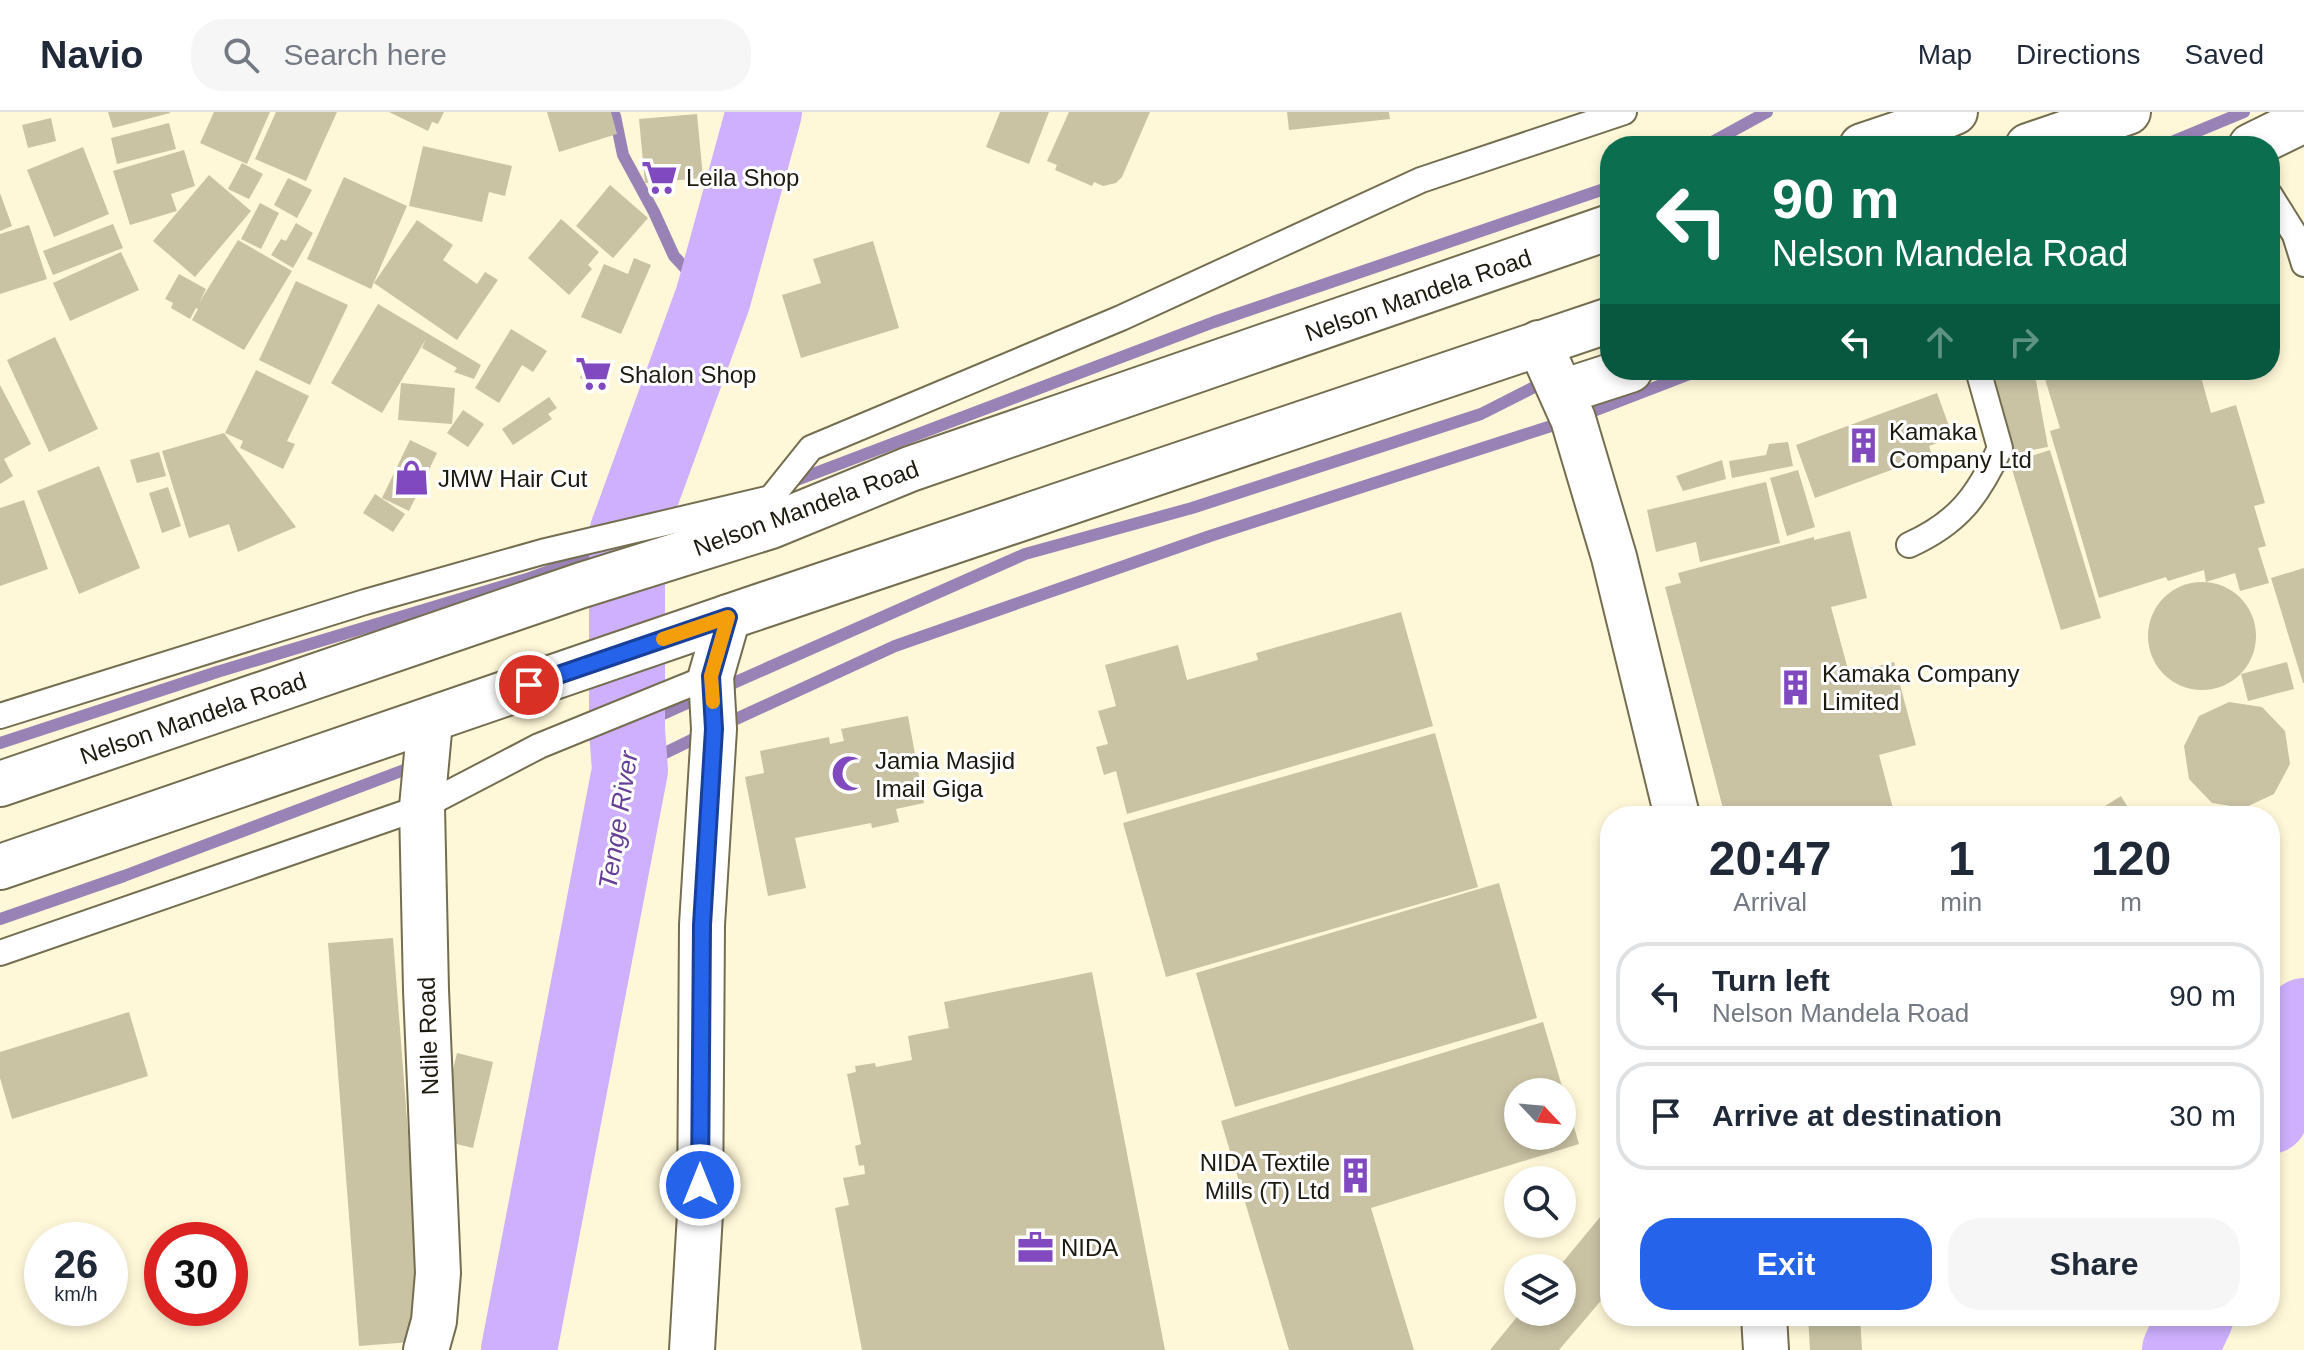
<!DOCTYPE html>
<style>
:root{--surface:#fff;--page:#f6f6f7;--text:#1f2937;--muted:#747a83;--line:#e0e1e3;--accent:#2563eb}
body{margin:0;font-family:Arial,sans-serif;background:var(--page);color:var(--text);height:100vh;display:flex;flex-direction:column;font-size:30px;white-space:nowrap}
*{box-sizing:border-box;margin:0}
p{font-size:26px;color:var(--muted)}
.icon{flex:none;width:44px;height:44px;fill:none;stroke:currentColor;stroke-width:2;stroke-linecap:round;stroke-linejoin:round}
.map{position:relative;flex:1;overflow:hidden}
.drawer{position:absolute;left:1600px;top:694px;width:680px;height:520px;display:flex;flex-direction:column;background:var(--surface);border-radius:32px;box-shadow:0 4px 12px #0003}
.drawer>*{flex:none}
.top-card{position:absolute;left:1600px;top:24px;width:680px;height:244px;border-radius:32px;box-shadow:0 4px 12px #0003;background:#0b6e4f;color:#fff;overflow:hidden}
.needle{width:52px;rotate:116deg}
.fabs{position:absolute;left:1504px;top:966px;display:grid;gap:16px}
.fabs a{display:grid;place-items:center;width:72px;height:72px;border-radius:50%;background:var(--surface);box-shadow:0 4px 12px #0003;font-size:40px}
.speed{position:absolute;left:24px;top:1110px;display:flex;gap:16px;font-size:40px;font-weight:700;text-align:center}
.speed>*{display:grid;place-content:center;width:104px;height:104px;border-radius:50%;background:var(--surface);box-shadow:0 4px 12px #0003;line-height:1}
.speed small{font-size:20px;font-weight:400}
.speed .limit{border:12px solid #d22;background:#fff;color:#111}
.pin{position:absolute;display:grid;place-items:center;width:68px;height:68px;color:#fff;margin:-34px;border:4px solid #fff;border-radius:50%;box-shadow:0 2px 8px #0007}
.me{position:absolute;width:88px;margin:-44px;rotate:0deg;stroke-linejoin:round;filter:drop-shadow(0 0 6px #0008)}
.turn{display:flex;align-items:center;gap:28px;height:168px;padding:0 40px;font-size:36px}
.turn .icon{width:104px;height:104px;stroke-width:2.5}
.turn b{display:block;font-size:56px;line-height:68px}
.lanes{display:flex;align-items:center;height:76px;padding:0 40px;background:#0003;justify-content:center;gap:40px;direction:ltr}
.lanes .off{opacity:.35}
.eta{display:flex;justify-content:space-evenly;align-items:center;height:136px;text-align:center}
.eta b{font-size:48px;font-weight:800;line-height:56px}
.primary-button{display:flex;gap:16px;margin-top:auto;padding:16px 40px}
.primary-button a{flex:1;height:92px;border-radius:32px;background:var(--accent);color:#fff;font-size:32px;font-weight:800;line-height:92px;text-align:center}
.primary-button a+a{background:var(--page);color:var(--text)}
ul{padding:0;list-style:none}
li{display:flex;align-items:center;gap:24px;height:108px;margin:0 16px 12px;padding:0 24px;border:4px solid var(--line);border-radius:32px}
li div{flex:1}
li b{display:block;font-size:30px}
li em{font-style:normal}
header{display:flex;align-items:center;gap:48px;box-sizing:border-box;height:112px;padding:0 40px;background:var(--surface);border-bottom:2px solid var(--line)}
header strong{font-size:38px}
nav{display:flex;gap:44px;margin-inline-start:auto;font-size:28px}
.search{width:560px;height:72px;background:var(--page);display:flex;align-items:center;gap:20px;box-sizing:border-box;padding:0 28px;border-radius:32px;color:var(--muted);font-size:30px}
.map>svg:first-child{display:block}
.lines{fill:none;stroke-linecap:round;stroke-linejoin:round}
.stream{stroke:#9983b6;stroke-width:12}
.river{stroke:#ceb0fe;stroke-width:76}
.building{fill:#c9c2a3;fill-rule:evenodd}
.service-casing{stroke:#746e51;stroke-width:28}
.minor-casing{stroke:#746e51;stroke-width:48}
.primary-casing{stroke:#746e51;stroke-width:48}
.service{stroke:#fff;stroke-width:24}
.minor{stroke:#fff;stroke-width:44}
.primary{stroke:#fff;stroke-width:44}
.route-casing{stroke:#184099;stroke-width:20}
.route{stroke:#2563eb;stroke-width:14}
.slow{stroke:#f59e0b;stroke-width:14}
.labels{text-anchor:middle;dominant-baseline:central;stroke-width:6;stroke-linejoin:round;paint-order:stroke}
.poi-label{font-size:24px;fill:#1d1b0f;stroke:#fff;text-anchor:start}
.street-label{font-size:24px;fill:#1d1b0f;stroke:#fff}
.water-label{font-size:26px;font-style:italic;fill:#653e96;stroke:#fff}
</style>
<header>
<strong>Navio</strong>
<div class="search"><svg class="icon" aria-label="search" viewBox="0 0 24 24"><circle cx="10" cy="10" r="6"/><path d="M15 15l6 6"/></svg>Search here</div>
<nav><a>Map</a><a>Directions</a><a>Saved</a></nav>
</header>
<div class="map">
<svg width="2304" height="1238" viewBox="0 0 2304 1238">
<rect width="100%" height="100%" fill="#fff8d8"/>
<g class="lines">
<g class="stream">
<polyline points="615,4 623,43 654,100 674,144 713,186"/>
<polyline points="1705,34 1767,0"/>
<polyline points="2162,34 2244,0"/>
<polyline points="789,371 1214,210 1610,75"/>
<polyline points="720,577 1025,442 1192,396 1481,302 1548,268"/>
<polyline points="723,613 895,534 1210,424 1573,307 1700,258"/>
<polyline points="627,618 703,584"/>
<polyline points="0,631 217,560 530,466 629,430"/>
<polyline points="630,658 706,621"/>
<polyline points="0,807 124,764 404,658"/>
</g>
<g class="river">
<polyline points="2270,1004 2304,904"/>
<polyline points="519,1238 630,658 627,618 627,422 713,186 764,0"/>
<polyline points="2180,1238 2196,1204"/>
</g>
</g>
<g class="building">
<polygon points="108,0 170,0 170,1 113,16"/>
<polygon points="214,0 270,0 247,52 200,31"/>
<polygon points="276,0 337,0 306,69 255,47"/>
<polygon points="389,0 444,0 438,12 432,10 428,19"/>
<polygon points="547,0 611,0 617,22 559,40"/>
<polygon points="1000,0 1049,0 1029,52 986,35"/>
<polygon points="1069,0 1150,0 1122,65 1116,71 1103,74 1094,70 1092,74 1055,58 1057,53 1047,49"/>
<polygon points="1287,0 1389,0 1390,7 1289,18"/>
<polygon points="697,2 703,66 645,71 639,7"/>
<polygon points="51,6 56,29 28,36 22,13"/>
<polygon points="169,11 176,37 117,52 111,26"/>
<polygon points="423,34 512,54 505,84 489,80 482,110 409,94"/>
<polygon points="83,35 109,102 54,125 27,58"/>
<polygon points="184,38 195,74 171,82 177,99 130,113 113,59"/>
<polygon points="242,51 263,62 249,87 228,77"/>
<polygon points="209,63 251,99 195,165 153,129"/>
<polygon points="344,65 407,94 371,177 307,147"/>
<polygon points="288,66 312,78 297,106 274,93"/>
<polygon points="610,73 648,106 613,146 576,114"/>
<polygon points="0,81 12,114 0,119"/>
<polygon points="260,91 279,101 261,137 241,127"/>
<polygon points="561,107 599,140 588,153 592,157 569,183 528,146"/>
<polygon points="417,108 453,133 443,148 477,172 485,160 498,168 457,228 374,171"/>
<polygon points="296,111 313,121 293,156 271,143 281,127 286,129"/>
<polygon points="113,112 123,136 53,163 43,139"/>
<polygon points="29,113 47,167 0,182 0,122"/>
<polygon points="238,128 292,159 244,238 192,208 198,197 196,196 190,207 171,196 173,191 165,187 179,162 206,177 199,191"/>
<polygon points="873,129 899,216 801,246 782,183 821,171 813,147"/>
<polygon points="121,140 139,178 70,209 53,171"/>
<polygon points="634,146 651,153 621,222 581,205 604,152 628,162"/>
<polygon points="296,169 348,193 310,273 259,248"/>
<polygon points="378,192 481,253 474,267 454,260 457,256 422,236 426,227 382,301 331,271"/>
<polygon points="511,217 547,239 533,260 522,253 499,291 475,276"/>
<polygon points="55,225 98,317 49,340 7,248"/>
<polygon points="587,250 606,259 599,275 580,266"/>
<polygon points="256,258 309,284 287,329 295,332 283,357 240,336 243,329 225,321"/>
<polygon points="2034,258 2048,335 2006,343 1993,265"/>
<polygon points="2076,258 2199,258 2211,301 2236,293 2265,391 2254,394 2266,434 2258,436 2269,471 2240,479 2235,461 2206,470 2204,458 2168,469 2166,465 2099,486 2050,319 2060,316 2045,267"/>
<polygon points="401,271 455,276 452,312 398,308"/>
<polygon points="0,273 31,332 4,347 13,364 0,372"/>
<polygon points="1937,281 1953,325 1929,334 1932,343 1815,386 1796,333"/>
<polygon points="549,285 557,296 548,302 552,307 513,333 502,317"/>
<polygon points="463,298 484,312 468,335 447,321"/>
<polygon points="224,321 296,415 238,440 229,412 189,426 162,339"/>
<polygon points="410,328 437,341 409,399 382,386"/>
<polygon points="1788,330 1793,354 1732,366 1729,349 1766,343 1769,332"/>
<polygon points="2050,338 2101,506 2061,518 2010,351"/>
<polygon points="159,340 166,364 137,371 130,348"/>
<polygon points="1722,348 1726,367 1683,379 1676,364"/>
<polygon points="99,354 140,456 79,482 37,379"/>
<polygon points="1798,358 1815,415 1787,424 1770,366"/>
<polygon points="1766,370 1780,431 1700,450 1696,430 1656,440 1647,398"/>
<polygon points="168,375 181,414 162,421 149,381"/>
<polygon points="375,382 405,402 393,420 363,401"/>
<polygon points="24,388 48,457 0,474 0,396"/>
<polygon points="1850,419 1867,486 1831,495 1849,561 1894,550 1916,633 1879,643 1895,704 1725,704 1665,475 1681,471 1678,461 1814,425 1814,428"/>
<polygon points="2304,456 2304,571 2303,571 2271,466"/>
<circle cx="2202" cy="524" r="54"/>
<polygon points="1401,500 1433,614 1127,702 1116,659 1104,663 1096,635 1108,632 1098,599 1116,594 1105,553 1178,533 1187,568 1258,548 1256,541"/>
<polygon points="2287,550 2294,577 2248,589 2241,562"/>
<polygon points="2229,590 2262,595 2285,619 2290,652 2274,682 2244,696 2212,691 2189,667 2184,634 2199,604"/>
<polygon points="908,604 924,691 896,697 899,710 872,716 871,711 795,726 806,776 768,784 745,665 764,661 760,639 829,625 830,632 844,629 841,617"/>
<polygon points="1435,621 1478,775 1166,865 1123,711"/>
<polygon points="2121,684 2133,704 2089,704"/>
<polygon points="1499,771 1537,906 1235,995 1196,861"/>
<polygon points="393,826 424,1229 359,1234 328,831"/>
<polygon points="1092,860 1165,1238 862,1238 835,1096 849,1093 843,1066 865,1062 864,1053 859,1054 855,1034 861,1032 847,962 856,960 855,954 875,951 876,955 912,948 908,924 949,916 944,890"/>
<polygon points="129,900 148,964 12,1007 0,966 0,940"/>
<path d="M1543 910 1579 1032 1371 1096 1414 1238H1289L1221 1009ZM1518 980H1562V1024H1518Z"/>
<polygon points="457,941 493,950 473,1036 436,1027"/>
<polygon points="1610,1093 1610,1178 1559,1238 1490,1238 1521,1200 1562,1200 1562,1156 1558,1156"/>
<polygon points="1808,1204 1860,1204 1862,1238 1810,1238"/>
</g>
<g class="lines">
<defs>
<g id="service">
<polyline points="2270,83 2295,123 2304,152"/>
<path d="M1909 433C1958 411 1978 384 2000 336L1978 258"/>
<polyline points="0,604 365,490 542,440 771,386 811,336 1121,206 1421,68 1624,0"/>
<polyline points="0,841 422,695 539,634 711,564"/>
</g>
<g id="minor">
<polyline points="2251,34 2304,8"/>
<polyline points="1539,231 1573,307 1614,445 1677,704"/>
<polyline points="1562,280 1630,258"/>
<polyline points="1764,1204 1766,1238"/>
<polyline points="426,1238 434,1209 438,1161 426,878 422,695 430,609"/>
<polyline points="692,1238 700,1102 702,813 714,617 711,564 728,505"/>
</g>
<g id="primary">
<polyline points="1862,34 1916,16 1955,0"/>
<polyline points="2028,34 2128,0"/>
<polyline points="0,672 582,473 771,414 910,357 1610,115"/>
<polyline points="0,755 743,500 1610,208"/>
</g>
</defs>
<use href="#service" class="service-casing"/>
<use href="#minor" class="minor-casing"/>
<use href="#primary" class="primary-casing"/>
<use href="#service" class="service"/>
<use href="#minor" class="minor"/>
<use href="#primary" class="primary"/>
</g>
<g class="lines">
<defs>
<polyline id="route" points="529,573 728,505 711,564 714,617 702,813 700,1073"/>
</defs>
<use href="#route" class="route-casing"/>
<use href="#route" class="route"/>
<polyline class="slow" points="663,527 728,505 711,564 713,590"/>
</g>
<defs>
<symbol id="supermarket-bare" viewBox="-9 -9 18 18"><path d="M-6-5.5h2.5l.6 2H6L4.5 2H-2.5L-4.4-4H-6ZM-1.5 3.2a1.3 1.3 0 1 0 .1 0ZM3 3.2a1.3 1.3 0 1 0 .1 0Z" fill="#8049c0" stroke="#fff" stroke-width="2.5" paint-order="stroke"/></symbol>
<symbol id="building-bare" viewBox="-9 -9 18 18"><path d="M-4-6H4V6H1V3H-1V6H-4ZM-2.5-4.3h1.7v1.8h-1.7ZM.8-4.3h1.7v1.8H.8ZM-2.5-1h1.7V.8h-1.7ZM.8-1h1.7V.8H.8Z" fill="#8049c0" stroke="#fff" stroke-width="2.5" paint-order="stroke"/></symbol>
<symbol id="shop-bare" viewBox="-9 -9 18 18"><path d="M-5-2.5h2.3a2.7 3.5 0 0 1 5.4 0H5L5.5 6h-11ZM-1.5-2.5h3a1.5 2.3 0 0 0-3 0Z" fill="#8049c0" stroke="#fff" stroke-width="2.5" paint-order="stroke"/></symbol>
<symbol id="mosque-bare" viewBox="-9 -9 18 18"><path d="M3.5-4.9A6 6 0 1 0 3.5 4.9A5 5 0 1 1 3.5-4.9Z" fill="#8049c0" stroke="#fff" stroke-width="2.5" paint-order="stroke"/></symbol>
<symbol id="office-bare" viewBox="-9 -9 18 18"><path d="M-6-3h4V-5.5h4V-3h4V5H-6ZM-1-4.5V-3h2v-1.5ZM-6 0V1H6V0Z" fill="#8049c0" stroke="#fff" stroke-width="2.5" paint-order="stroke"/></symbol>
</defs>
<g fill-rule="evenodd">
<use href="#supermarket-bare" x="634" y="40" width="51" height="51"/>
<use href="#supermarket-bare" x="568" y="236" width="51" height="51"/>
<use href="#building-bare" x="1838" y="308" width="51" height="51"/>
<use href="#shop-bare" x="386" y="340" width="51" height="51"/>
<use href="#building-bare" x="1770" y="550" width="51" height="51"/>
<use href="#mosque-bare" x="824" y="636" width="51" height="51"/>
<use href="#building-bare" x="1330" y="1038" width="51" height="51"/>
<use href="#office-bare" x="1010" y="1110" width="51" height="51"/>
</g>
<g class="labels">
<g class="poi-label">
<text x="686" y="65">Leila Shop</text>
<text x="619" y="262">Shalon Shop</text>
<text x="1889" y="319">Kamaka<tspan x="1889" dy="28">Company Ltd</tspan></text>
<text x="438" y="366">JMW Hair Cut</text>
<text x="1822" y="561">Kamaka Company<tspan x="1822" dy="28">Limited</tspan></text>
<text x="875" y="648">Jamia Masjid<tspan x="875" dy="28">Imail Giga</tspan></text>
<text x="1330" y="1050" text-anchor="end">NIDA Textile<tspan x="1330" dy="28">Mills (T) Ltd</tspan></text>
<text x="1061" y="1135">NIDA</text>
</g>
<g class="street-label">
<text transform="translate(1418 183) rotate(-19)">Nelson Mandela Road</text>
<text transform="translate(806 396) rotate(-20)">Nelson Mandela Road</text>
<text transform="translate(193 606) rotate(-19)">Nelson Mandela Road</text>
<text transform="translate(428 924) rotate(-92)">Ndile Road</text>
</g>
<g class="water-label">
<text transform="translate(618 708) rotate(-81)">Tenge River</text>
</g>
</g>
</svg>
<div class="fabs">
<a><svg class="needle" viewBox="-14 -14 28 28"><path d="M0-13l5 13h-10z" fill="#e53935"/><path d="M0 13l5-13h-10z" fill="#747a83"/></svg></a>
<a><svg class="icon" aria-label="search" viewBox="0 0 24 24"><circle cx="10" cy="10" r="6"/><path d="M15 15l6 6"/></svg></a>
<a><svg class="icon" aria-label="layers" viewBox="0 0 24 24"><path d="M12 4l9 5-9 5-9-5zM3 14l9 5 9-5"/></svg></a>
</div>
<div class="speed"><div>26<small>km/h</small></div><div class="limit">30</div></div>
<div class="pin" style="left:529px;top:573px;background:#d93025"><svg class="icon" aria-label="arrive" viewBox="0 0 24 24"><path d="M6 21V4h12l-3 4 3 4H6"/></svg></div>
<svg class="me" style="left:700px;top:1073px" viewBox="-20 -20 40 40"><circle r="17" fill="#2563eb" stroke="#fff" stroke-width="3"/><path d="M0-11L8 9 0 5-8 9z" fill="#fff"/></svg>
<div class="top-card">
<div class="turn"><svg class="icon" aria-label="left" viewBox="0 0 24 24"><path d="M17 20v-9H6M10 6l-5 5 5 5"/></svg><div><b>90 m</b>Nelson Mandela Road</div></div>
<div class="lanes"><svg class="icon" aria-label="left" viewBox="0 0 24 24"><path d="M17 20v-9H6M10 6l-5 5 5 5"/></svg><svg class="icon off" aria-label="ahead" viewBox="0 0 24 24"><path d="M12 20V5M6 11l6-6 6 6"/></svg><svg class="icon off" aria-label="right" viewBox="0 0 24 24"><path d="M7 20v-9h11M14 6l5 5-5 5"/></svg></div>
</div>
<section class="drawer">
<div class="eta">
<div><b>20:47</b><p>Arrival</p></div>
<div><b>1</b><p>min</p></div>
<div><b>120</b><p>m</p></div>
</div>
<ul>
<li><svg class="icon" aria-label="left" viewBox="0 0 24 24"><path d="M17 20v-9H6M10 6l-5 5 5 5"/></svg><div><b>Turn left</b><p>Nelson Mandela Road</p></div><em>90 m</em></li>
<li><svg class="icon" aria-label="arrive" viewBox="0 0 24 24"><path d="M6 21V4h12l-3 4 3 4H6"/></svg><div><b>Arrive at destination</b></div><em>30 m</em></li>
</ul>
<div class="primary-button"><a>Exit</a><a>Share</a></div>
</section>
</div>
